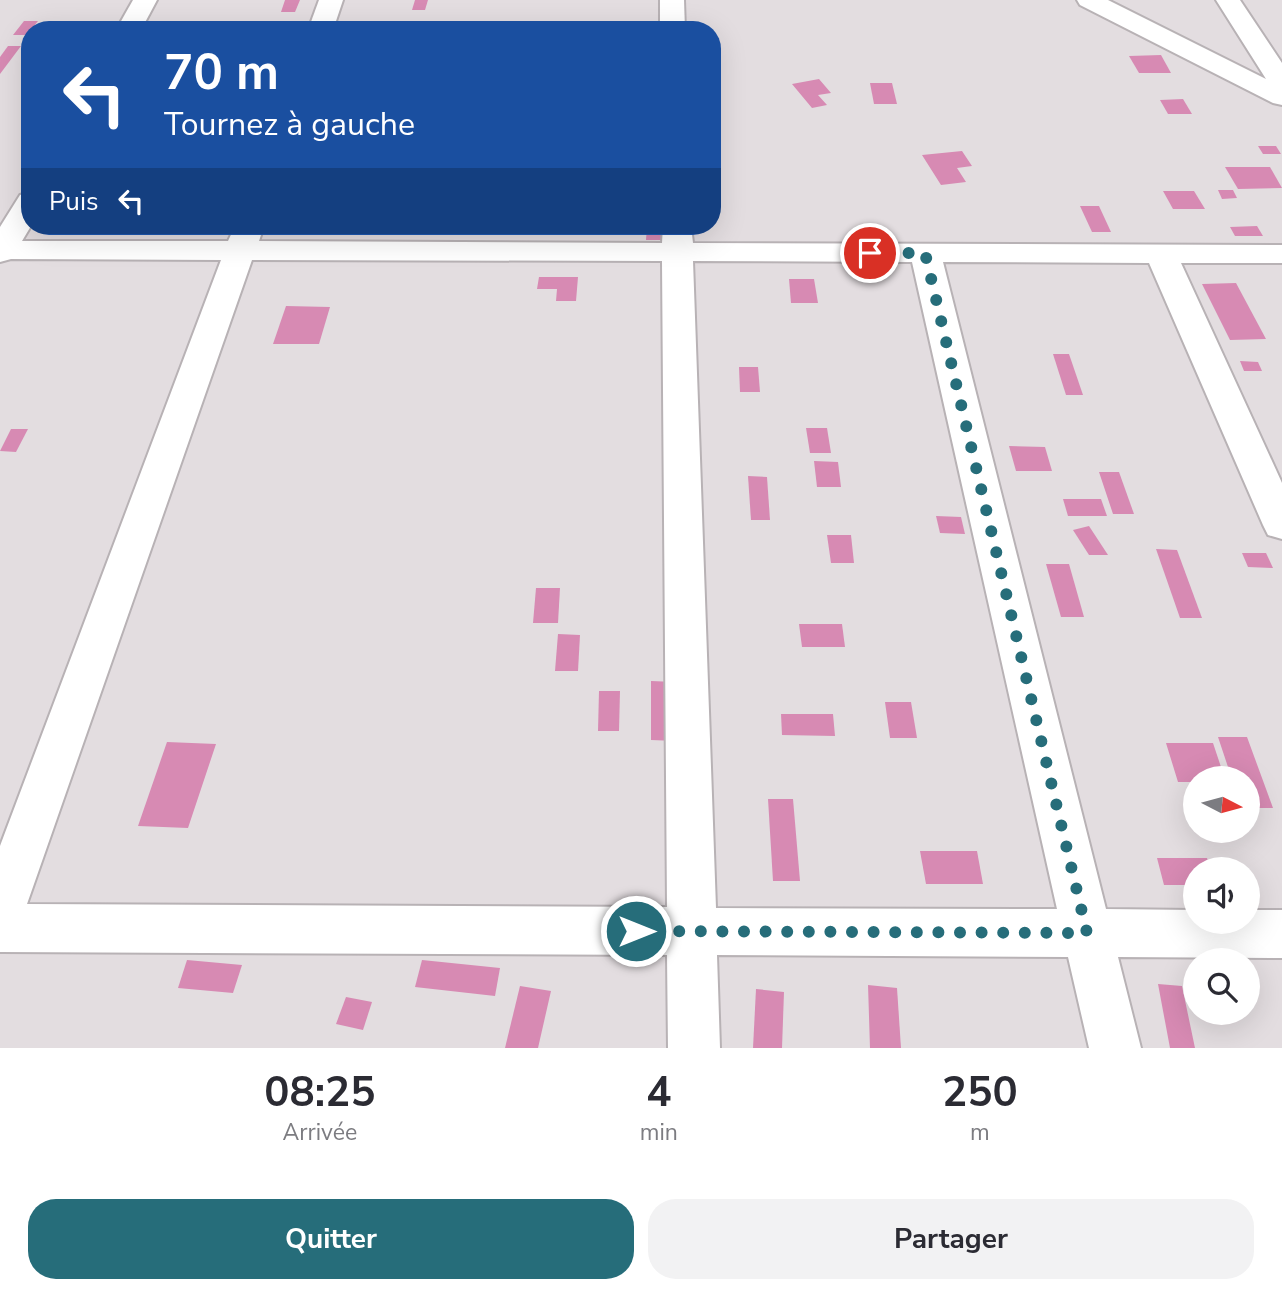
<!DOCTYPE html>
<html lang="fr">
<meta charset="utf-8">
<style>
:root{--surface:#fff;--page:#f2f2f3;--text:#2b2b33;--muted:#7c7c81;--accent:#266d7a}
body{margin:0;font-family:"Nunito Sans",sans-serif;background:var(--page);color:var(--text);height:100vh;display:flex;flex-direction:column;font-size:26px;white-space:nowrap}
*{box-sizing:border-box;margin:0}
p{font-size:23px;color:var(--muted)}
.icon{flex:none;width:38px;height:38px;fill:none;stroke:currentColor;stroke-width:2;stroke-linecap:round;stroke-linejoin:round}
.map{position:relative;height:1048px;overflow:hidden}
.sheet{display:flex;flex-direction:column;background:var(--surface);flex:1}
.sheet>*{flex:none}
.banner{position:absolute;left:21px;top:21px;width:700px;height:214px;border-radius:28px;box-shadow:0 7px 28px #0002;background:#1a4fa0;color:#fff;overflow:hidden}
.needle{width:46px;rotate:96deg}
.controls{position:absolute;left:1183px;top:766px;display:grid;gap:14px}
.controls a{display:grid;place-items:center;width:77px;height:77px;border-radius:50%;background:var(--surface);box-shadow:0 7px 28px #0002;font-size:35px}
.pin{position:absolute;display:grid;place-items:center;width:60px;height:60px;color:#fff;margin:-30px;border:4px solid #fff;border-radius:50%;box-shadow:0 2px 7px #0007}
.me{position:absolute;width:77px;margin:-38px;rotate:90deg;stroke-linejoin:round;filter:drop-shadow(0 0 5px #0008)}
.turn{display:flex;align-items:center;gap:24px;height:147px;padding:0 28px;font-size:32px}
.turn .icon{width:91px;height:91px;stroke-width:2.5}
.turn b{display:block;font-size:49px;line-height:60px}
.then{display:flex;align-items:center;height:66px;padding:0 28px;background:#0003;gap:14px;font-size:26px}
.eta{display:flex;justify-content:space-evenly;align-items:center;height:119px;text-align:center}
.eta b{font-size:42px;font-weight:700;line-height:49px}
.cta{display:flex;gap:14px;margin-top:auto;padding:14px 28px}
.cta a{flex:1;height:80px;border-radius:28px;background:var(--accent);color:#fff;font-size:28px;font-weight:700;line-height:80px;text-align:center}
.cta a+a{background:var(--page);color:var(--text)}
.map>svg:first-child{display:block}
.building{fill:#d78ab3}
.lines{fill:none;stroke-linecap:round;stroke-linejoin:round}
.minor-casing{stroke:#b8b2b5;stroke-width:4}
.minor{fill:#fff;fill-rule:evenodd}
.route{stroke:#266d7a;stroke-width:12;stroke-dasharray:0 21.6}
</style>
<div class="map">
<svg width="1282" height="1048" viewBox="0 0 1282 1048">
<rect width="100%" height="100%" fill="#e3dde0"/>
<g class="building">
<polygon points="285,0 300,0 295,12 281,12"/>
<polygon points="415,0 428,0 425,10 412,10"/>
<polygon points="24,21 38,21 27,35 13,35"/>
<polygon points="8,46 21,46 0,74 0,57"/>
<polygon points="1161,55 1171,73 1139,73 1129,56"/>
<polygon points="819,79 831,93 818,95 827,105 812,108 792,84"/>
<polygon points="870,83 892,83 897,104 874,104"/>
<polygon points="1183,99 1192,114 1168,114 1160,100"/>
<polygon points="1258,146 1276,146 1281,154 1263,154"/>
<polygon points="962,151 972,166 957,168 966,182 941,185 922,155"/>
<polygon points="1225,167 1270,167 1282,188 1238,189"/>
<polygon points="1218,190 1233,190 1237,198 1222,199"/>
<polygon points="1163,191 1194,191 1205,209 1173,209"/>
<polygon points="1080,206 1099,206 1111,232 1092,232"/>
<polygon points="647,226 665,226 665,240 646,240"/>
<polygon points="1257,226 1263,236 1235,236 1230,227"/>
<polygon points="539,277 578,277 576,301 556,301 557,289 537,289"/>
<polygon points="789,279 814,279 818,303 791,303"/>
<polygon points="1236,283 1266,339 1230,340 1202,284"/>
<polygon points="286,306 330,307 319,344 273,344"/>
<polygon points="1053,354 1069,354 1083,395 1066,395"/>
<polygon points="1240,361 1258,362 1262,371 1244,371"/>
<polygon points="739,367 758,367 760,392 740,392"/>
<polygon points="806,428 827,428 831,453 810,453"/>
<polygon points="11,429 28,429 16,452 0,451"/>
<polygon points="1009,446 1045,447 1052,471 1016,471"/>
<polygon points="814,461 838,462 841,487 817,487"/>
<polygon points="1099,472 1119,472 1134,514 1113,514"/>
<polygon points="748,476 767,477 770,520 751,520"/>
<polygon points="1063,499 1101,499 1107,516 1068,516"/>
<polygon points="936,516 961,517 965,534 940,533"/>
<polygon points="1089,526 1108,555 1089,555 1073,530"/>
<polygon points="827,535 851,535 854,563 831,563"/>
<polygon points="1156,549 1177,550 1202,618 1180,618"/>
<polygon points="1242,553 1266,553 1273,568 1248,567"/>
<polygon points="1046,564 1069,564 1084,617 1061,617"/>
<polygon points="536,588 560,588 558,623 533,623"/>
<polygon points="799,624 842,624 845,647 802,647"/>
<polygon points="558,634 580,635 578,671 555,671"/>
<polygon points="651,681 675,682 676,741 651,740"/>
<polygon points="599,691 620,691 619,731 598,731"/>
<polygon points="885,702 911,702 917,738 890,738"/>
<polygon points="781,714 833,714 835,736 782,735"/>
<polygon points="1218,737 1247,737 1273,808 1248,808 1248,779 1232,779"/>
<polygon points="167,742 216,744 188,828 138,826"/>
<polygon points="1166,743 1213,743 1225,779 1195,779 1195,782 1178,782"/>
<polygon points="768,799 793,799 800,881 773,881"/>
<polygon points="920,851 977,851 983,884 926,884"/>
<polygon points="1157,858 1207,858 1211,870 1195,870 1195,885 1164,885"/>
<polygon points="187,960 242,965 233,993 178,988"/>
<polygon points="422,960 500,968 495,996 415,987"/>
<polygon points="1158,984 1182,986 1195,1048 1170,1048"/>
<polygon points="868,985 897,988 901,1048 870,1048"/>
<polygon points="520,986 551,991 538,1048 505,1048"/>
<polygon points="756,989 784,992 782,1048 753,1048"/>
<polygon points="346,997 372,1002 363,1030 336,1024"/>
</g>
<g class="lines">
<defs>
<g id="minor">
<polygon points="133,0 157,0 141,30 116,30"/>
<polygon points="319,0 343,0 333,30 308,30"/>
<polygon points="660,0 684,0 685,30 660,30"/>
<polygon points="1077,0 1108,0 1266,79 1216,0 1240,0 1282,63 1282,105 1273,103 1080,5"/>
<path d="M30 192 31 226 22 241H228L235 226H261L263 229 259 241 662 243 663 226H691L693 243 1282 245V263H1181L1282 483V539L1268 535 1263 525 1149 263 943 262 1106 909 1195 910V922H1248V910H1282V958L1118 957 1141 1048H1089L1068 957 717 955 720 1048H668L667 955 0 952V846L221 260 11 259 0 262V227L20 195ZM252 260 662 261 667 907 27 904ZM693 261 912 262 1057 909 716 908Z"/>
</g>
</defs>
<use href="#minor" class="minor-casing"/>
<use href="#minor" class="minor"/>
</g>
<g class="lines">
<polyline class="route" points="636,931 1087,933 925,253 870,253"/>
</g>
</svg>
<div class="controls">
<a><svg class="needle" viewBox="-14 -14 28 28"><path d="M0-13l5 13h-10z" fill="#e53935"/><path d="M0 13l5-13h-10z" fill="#7c7c81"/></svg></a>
<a><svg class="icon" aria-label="sound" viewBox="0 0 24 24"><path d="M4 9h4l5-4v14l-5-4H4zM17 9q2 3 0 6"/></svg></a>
<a><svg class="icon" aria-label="search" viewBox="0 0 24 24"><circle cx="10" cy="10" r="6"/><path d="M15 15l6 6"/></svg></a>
</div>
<div class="pin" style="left:870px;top:253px;background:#d93025"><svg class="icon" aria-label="arrive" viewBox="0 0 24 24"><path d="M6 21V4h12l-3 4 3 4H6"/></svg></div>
<svg class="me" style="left:636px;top:931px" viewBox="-20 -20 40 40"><circle r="17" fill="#266d7a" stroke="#fff" stroke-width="3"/><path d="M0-11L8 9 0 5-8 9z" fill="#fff"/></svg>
<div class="banner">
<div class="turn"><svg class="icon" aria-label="left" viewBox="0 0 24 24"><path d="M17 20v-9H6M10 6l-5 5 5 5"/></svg><div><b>70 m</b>Tournez à gauche</div></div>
<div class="then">Puis<svg class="icon" aria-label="left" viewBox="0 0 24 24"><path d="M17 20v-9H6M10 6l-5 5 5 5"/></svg></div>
</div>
</div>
<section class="sheet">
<div class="eta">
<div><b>08:25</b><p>Arrivée</p></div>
<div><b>4</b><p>min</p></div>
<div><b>250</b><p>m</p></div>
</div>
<div class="cta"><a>Quitter</a><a>Partager</a></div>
</section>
